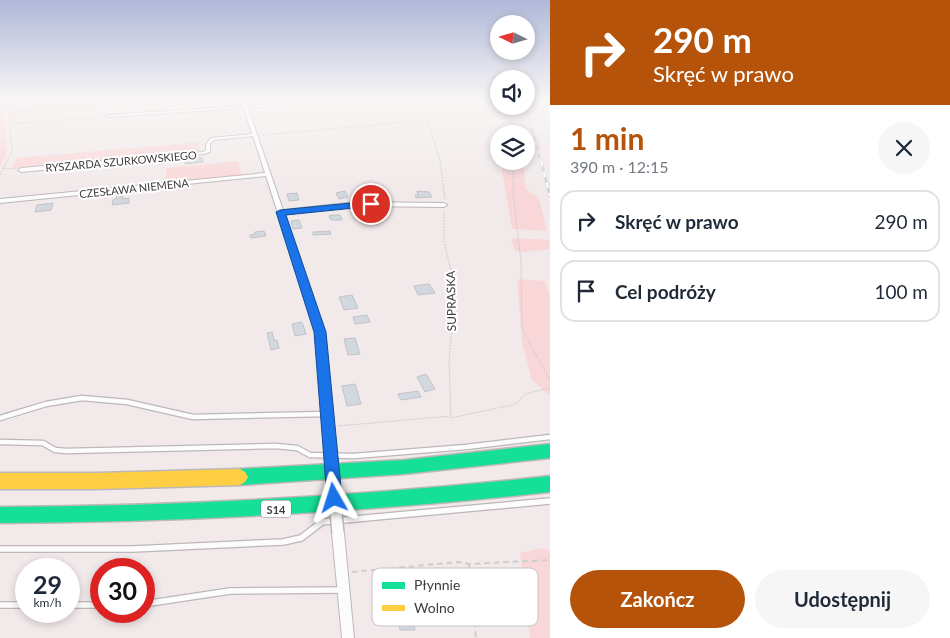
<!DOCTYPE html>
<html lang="pl">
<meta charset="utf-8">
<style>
:root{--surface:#fff;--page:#f6f6f7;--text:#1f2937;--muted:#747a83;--line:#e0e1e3;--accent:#b45309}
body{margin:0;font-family:Lato,sans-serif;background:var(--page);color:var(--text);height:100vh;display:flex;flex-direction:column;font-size:19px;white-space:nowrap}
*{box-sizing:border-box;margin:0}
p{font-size:16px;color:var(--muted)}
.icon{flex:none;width:28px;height:28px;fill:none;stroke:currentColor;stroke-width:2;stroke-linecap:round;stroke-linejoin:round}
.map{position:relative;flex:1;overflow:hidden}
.drawer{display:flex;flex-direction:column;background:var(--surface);width:400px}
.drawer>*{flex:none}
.hud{background:#b45309;color:#fff;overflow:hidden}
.needle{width:32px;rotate:275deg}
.controls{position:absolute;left:490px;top:15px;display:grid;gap:10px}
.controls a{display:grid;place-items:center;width:45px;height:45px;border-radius:50%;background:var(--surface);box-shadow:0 2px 8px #0003;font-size:25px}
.speed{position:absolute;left:15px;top:558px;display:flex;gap:10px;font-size:25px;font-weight:700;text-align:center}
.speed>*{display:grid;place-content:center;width:65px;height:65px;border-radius:50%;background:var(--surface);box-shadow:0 2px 8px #0003;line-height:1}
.speed small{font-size:12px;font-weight:400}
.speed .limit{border:8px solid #d22;background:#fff;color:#111}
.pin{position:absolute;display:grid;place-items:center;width:42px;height:42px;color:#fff;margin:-21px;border:2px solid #fff;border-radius:50%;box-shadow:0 1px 5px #0007}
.me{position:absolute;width:55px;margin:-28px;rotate:354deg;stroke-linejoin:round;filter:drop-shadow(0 0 4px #0008)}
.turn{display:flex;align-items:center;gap:18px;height:105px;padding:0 20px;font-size:22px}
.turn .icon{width:65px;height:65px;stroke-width:2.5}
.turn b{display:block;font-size:35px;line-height:42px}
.round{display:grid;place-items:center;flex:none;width:52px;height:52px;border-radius:26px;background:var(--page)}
.head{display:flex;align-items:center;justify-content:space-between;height:85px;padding:0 20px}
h1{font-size:30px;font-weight:700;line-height:38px;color:var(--accent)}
.primary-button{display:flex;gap:10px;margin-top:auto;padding:10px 20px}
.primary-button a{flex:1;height:58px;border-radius:30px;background:var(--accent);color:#fff;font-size:20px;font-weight:700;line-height:58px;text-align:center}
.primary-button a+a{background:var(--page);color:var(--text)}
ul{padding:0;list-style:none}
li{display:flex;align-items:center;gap:15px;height:62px;margin:0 10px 8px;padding:0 10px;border:2px solid var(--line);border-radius:15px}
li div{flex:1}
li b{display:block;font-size:19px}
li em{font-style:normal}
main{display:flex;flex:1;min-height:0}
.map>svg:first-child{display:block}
.green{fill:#f9d7d8}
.building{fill:#d2d8df;stroke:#c4c2c4}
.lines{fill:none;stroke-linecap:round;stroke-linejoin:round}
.lane-far1-casing{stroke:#bdb7b7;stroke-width:7}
.lane-casing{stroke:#bdb7b7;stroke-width:8}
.street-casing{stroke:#bdb7b7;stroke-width:2}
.fast-casing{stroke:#bdb7b7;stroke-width:3}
.slow-casing{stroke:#bdb7b7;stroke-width:3}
.path-far1{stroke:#cfcccc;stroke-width:1;stroke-dasharray:2 1;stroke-linecap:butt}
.path{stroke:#cfcccc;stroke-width:2;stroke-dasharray:5.5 4;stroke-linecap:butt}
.lane-far1{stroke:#fdfcfc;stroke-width:4.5}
.lane{stroke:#fdfcfc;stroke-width:5.5}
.street{fill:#fdfcfc;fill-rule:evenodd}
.fast{fill:#16e098;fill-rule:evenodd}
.slow{fill:#ffcf43;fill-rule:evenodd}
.rail-far1-casing{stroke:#d6d4d4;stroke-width:2.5}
.rail-casing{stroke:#d6d4d4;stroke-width:3}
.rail-far1{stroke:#fff;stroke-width:1;stroke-dasharray:4.5;stroke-linecap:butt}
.rail{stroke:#fff;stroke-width:2;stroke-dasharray:5.5;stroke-linecap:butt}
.street-bridge-far1-casing{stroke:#bdb7b7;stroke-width:11;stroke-linecap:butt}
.street-bridge-casing{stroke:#bdb7b7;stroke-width:14;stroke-linecap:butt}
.street-bridge-far1{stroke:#fdfcfc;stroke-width:9}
.street-bridge{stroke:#fdfcfc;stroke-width:11}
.route{fill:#1a73e8;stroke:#114b97}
.labels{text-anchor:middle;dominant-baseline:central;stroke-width:4;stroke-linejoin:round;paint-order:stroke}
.far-street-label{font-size:11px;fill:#403b3b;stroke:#fff}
.shield{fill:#fff;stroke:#797676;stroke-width:1}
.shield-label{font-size:11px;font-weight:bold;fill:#403b3b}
.street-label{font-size:12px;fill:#403b3b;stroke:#fff}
.key{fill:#fff;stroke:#c6c4c4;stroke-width:1}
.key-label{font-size:14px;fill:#403b3b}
</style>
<main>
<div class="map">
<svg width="550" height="638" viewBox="0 0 550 638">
<rect width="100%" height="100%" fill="#f2eaea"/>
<g class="green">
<polygon points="0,99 4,99 7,153 0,166"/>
<polygon points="8,99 26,99 14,100 15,107 135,99 212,99 212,101 16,115 16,122 12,123"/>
<polygon points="199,142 200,152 11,169 16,158"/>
<polygon points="238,161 242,175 166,182 166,168"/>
<polygon points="502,161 524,161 525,188 539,198 547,231 512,229 501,165"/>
<polygon points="514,238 549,240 550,249 525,252 515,251 511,240"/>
<polygon points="517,279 545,281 550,296 550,396 532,380 522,343"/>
<polygon points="540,548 550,550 550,638 530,638 520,553"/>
</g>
<g class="building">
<polygon points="202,158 203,162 185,164 185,159"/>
<polygon points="345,191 348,197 339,199 336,193"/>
<polygon points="417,191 429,192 432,197 416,198 415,195 418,195"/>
<polygon points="297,193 299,200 289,201 287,194"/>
<polygon points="117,196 123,196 122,199 129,198 129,203 112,205 113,200 116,199"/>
<polygon points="53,203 51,210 35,212 37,205"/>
<polygon points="332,215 340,215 342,220 331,220 329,216"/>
<polygon points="299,220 302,228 293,229 291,221"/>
<polygon points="264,231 266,236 251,238 250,235 255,234 255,232"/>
<polygon points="330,231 331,234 313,235 313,232"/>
<polygon points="429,284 435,293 418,295 414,286"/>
<polygon points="352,295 358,308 344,310 339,297"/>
<polygon points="367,315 370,322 355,324 353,317"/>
<polygon points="302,322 306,334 295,336 292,324"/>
<polygon points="272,332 274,340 277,340 279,348 271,350 267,333"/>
<polygon points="355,338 360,354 348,355 344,339"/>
<polygon points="426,374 435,389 425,392 417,377"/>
<polygon points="355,384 361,404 347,406 342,386"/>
<polygon points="418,391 421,397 401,400 398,394"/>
<polygon points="408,596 415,630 400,630 395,597"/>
</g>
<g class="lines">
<defs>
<g id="lane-far1">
<polyline points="0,418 46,404 82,398 127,402 193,417 326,414"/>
<polyline points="0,442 43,443 55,450 66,451 275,446 297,448 310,455 354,456 466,447 550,437"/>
</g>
<g id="lane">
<polyline points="0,549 133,549 283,542 301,538 322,522 550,501"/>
<polyline points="144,604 230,591 341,590"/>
<polyline points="0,605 26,605"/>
<polyline points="69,605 101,605"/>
</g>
<g id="street">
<polygon points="241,99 245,99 247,106 358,99 376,99 374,100 248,108 283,210 356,202 444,203 447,205 444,207 356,206 284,213 324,332 334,444 332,447 329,449 326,447 324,444 316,332 266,176 0,203 0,199 265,173 253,136 214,140 210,144 210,152 204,154 21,172 18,170 21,168 203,152 206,150 206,144 211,138 252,134 244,108 108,117 106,116 108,115 243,106"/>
<polygon points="338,527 342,529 344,533 354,638 342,638 332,533 334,529"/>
</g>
<g id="fast">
<polygon points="550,444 550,458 404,474 240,485 235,482 232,477 235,472 240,469 404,460"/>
<path d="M550 476V492C367 512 184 522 0 523V507C184 506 367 496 550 476Z"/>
</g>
<polygon id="slow" points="240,469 245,472 248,477 245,482 240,485 97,489 0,489 0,473 97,473"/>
</defs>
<use href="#lane-far1" class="lane-far1-casing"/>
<use href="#lane" class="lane-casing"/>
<use href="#street" class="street-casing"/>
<use href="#fast" class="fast-casing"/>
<use href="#slow" class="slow-casing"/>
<g class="path-far1">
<polyline points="421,99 440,161 445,199"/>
<polyline points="442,99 499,105"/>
<polyline points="508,106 513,134"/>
<polyline points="10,124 101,117"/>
<polyline points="263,135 428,120"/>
<polyline points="513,161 513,191 521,262 522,329 550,380"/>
<polyline points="4,168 15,169"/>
<polyline points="0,175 12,151 7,99"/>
<polyline points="444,211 444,242 452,274 453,315 449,360 451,418 516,404 525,394 550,388"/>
<polyline points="338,426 451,416"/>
</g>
<g class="path">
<polyline points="469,565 476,638"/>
<polyline points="352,572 458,562 469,564 550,560"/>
</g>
<use href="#lane-far1" class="lane-far1"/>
<use href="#lane" class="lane"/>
<use href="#street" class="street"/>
<use href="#fast" class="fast"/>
<use href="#slow" class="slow"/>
<defs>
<polyline id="rail-far1" points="526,106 541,163"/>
<polyline id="rail" points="541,161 550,196"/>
</defs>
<use href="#rail-far1" class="rail-far1-casing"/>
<use href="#rail" class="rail-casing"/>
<use href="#rail-far1" class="rail-far1"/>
<use href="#rail" class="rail"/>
<defs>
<polyline id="street-bridge-far1" points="329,444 332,474"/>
<polyline id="street-bridge" points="332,473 338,533"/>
</defs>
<use href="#street-bridge-far1" class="street-bridge-far1-casing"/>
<use href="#street-bridge" class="street-bridge-casing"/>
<use href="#street-bridge-far1" class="street-bridge-far1"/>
<use href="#street-bridge" class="street-bridge"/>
</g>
<linearGradient id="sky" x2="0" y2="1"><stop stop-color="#afb8d8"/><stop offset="0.53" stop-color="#f9f6f6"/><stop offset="1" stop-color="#f9f6f6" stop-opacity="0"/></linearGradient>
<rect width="550" height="188" fill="url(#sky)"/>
<polygon class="route" points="371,201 376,204 374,206 286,215 326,332 342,498 340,503 334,506 329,503 327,498 314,332 276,212 280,210"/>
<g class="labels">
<g class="far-street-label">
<text transform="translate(121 161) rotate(-5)">RYSZARDA SZURKOWSKIEGO</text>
<text transform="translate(134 188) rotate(-6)">CZESŁAWA NIEMENA</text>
</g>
<rect class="shield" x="261" y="500.5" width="30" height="17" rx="4"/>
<g class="shield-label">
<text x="276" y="509">S14</text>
</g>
<g class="street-label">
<text transform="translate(451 301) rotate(-91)">SUPRASKA</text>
</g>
</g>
<rect x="372" y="568" width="166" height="58" rx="8" class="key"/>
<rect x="382" y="582" width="23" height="7" fill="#16e098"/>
<rect x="382" y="605" width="23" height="6" fill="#ffcf43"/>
<g class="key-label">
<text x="414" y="590">Płynnie</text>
<text x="414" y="613">Wolno</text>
</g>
</svg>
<div class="controls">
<a><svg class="needle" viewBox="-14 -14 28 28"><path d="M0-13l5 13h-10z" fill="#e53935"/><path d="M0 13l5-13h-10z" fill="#747a83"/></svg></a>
<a><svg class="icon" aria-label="sound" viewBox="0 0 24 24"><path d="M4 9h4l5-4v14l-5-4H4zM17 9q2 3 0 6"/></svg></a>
<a><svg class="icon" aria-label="layers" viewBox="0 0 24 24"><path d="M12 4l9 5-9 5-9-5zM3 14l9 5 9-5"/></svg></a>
</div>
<div class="speed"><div>29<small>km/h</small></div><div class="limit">30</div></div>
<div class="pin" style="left:371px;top:204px;background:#d93025"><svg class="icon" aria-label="arrive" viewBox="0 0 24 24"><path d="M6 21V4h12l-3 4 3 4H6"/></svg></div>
<svg class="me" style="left:334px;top:498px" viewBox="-20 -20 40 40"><path d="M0-17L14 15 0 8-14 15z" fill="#1a73e8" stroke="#fff" stroke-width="4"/></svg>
</div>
<section class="drawer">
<div class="hud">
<div class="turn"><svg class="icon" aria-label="right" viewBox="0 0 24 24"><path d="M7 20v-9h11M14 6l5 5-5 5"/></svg><div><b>290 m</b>Skręć w prawo</div></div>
</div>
<div class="head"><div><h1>1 min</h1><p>390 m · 12:15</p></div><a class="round"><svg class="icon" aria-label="close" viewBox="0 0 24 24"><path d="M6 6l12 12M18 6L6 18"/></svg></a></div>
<ul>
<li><svg class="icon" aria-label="right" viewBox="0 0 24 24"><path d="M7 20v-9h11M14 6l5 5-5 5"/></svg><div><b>Skręć w prawo</b></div><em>290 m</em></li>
<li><svg class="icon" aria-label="arrive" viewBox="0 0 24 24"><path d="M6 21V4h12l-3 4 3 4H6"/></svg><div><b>Cel podróży</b></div><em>100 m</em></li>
</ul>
<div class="primary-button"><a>Zakończ</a><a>Udostępnij</a></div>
</section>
</main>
